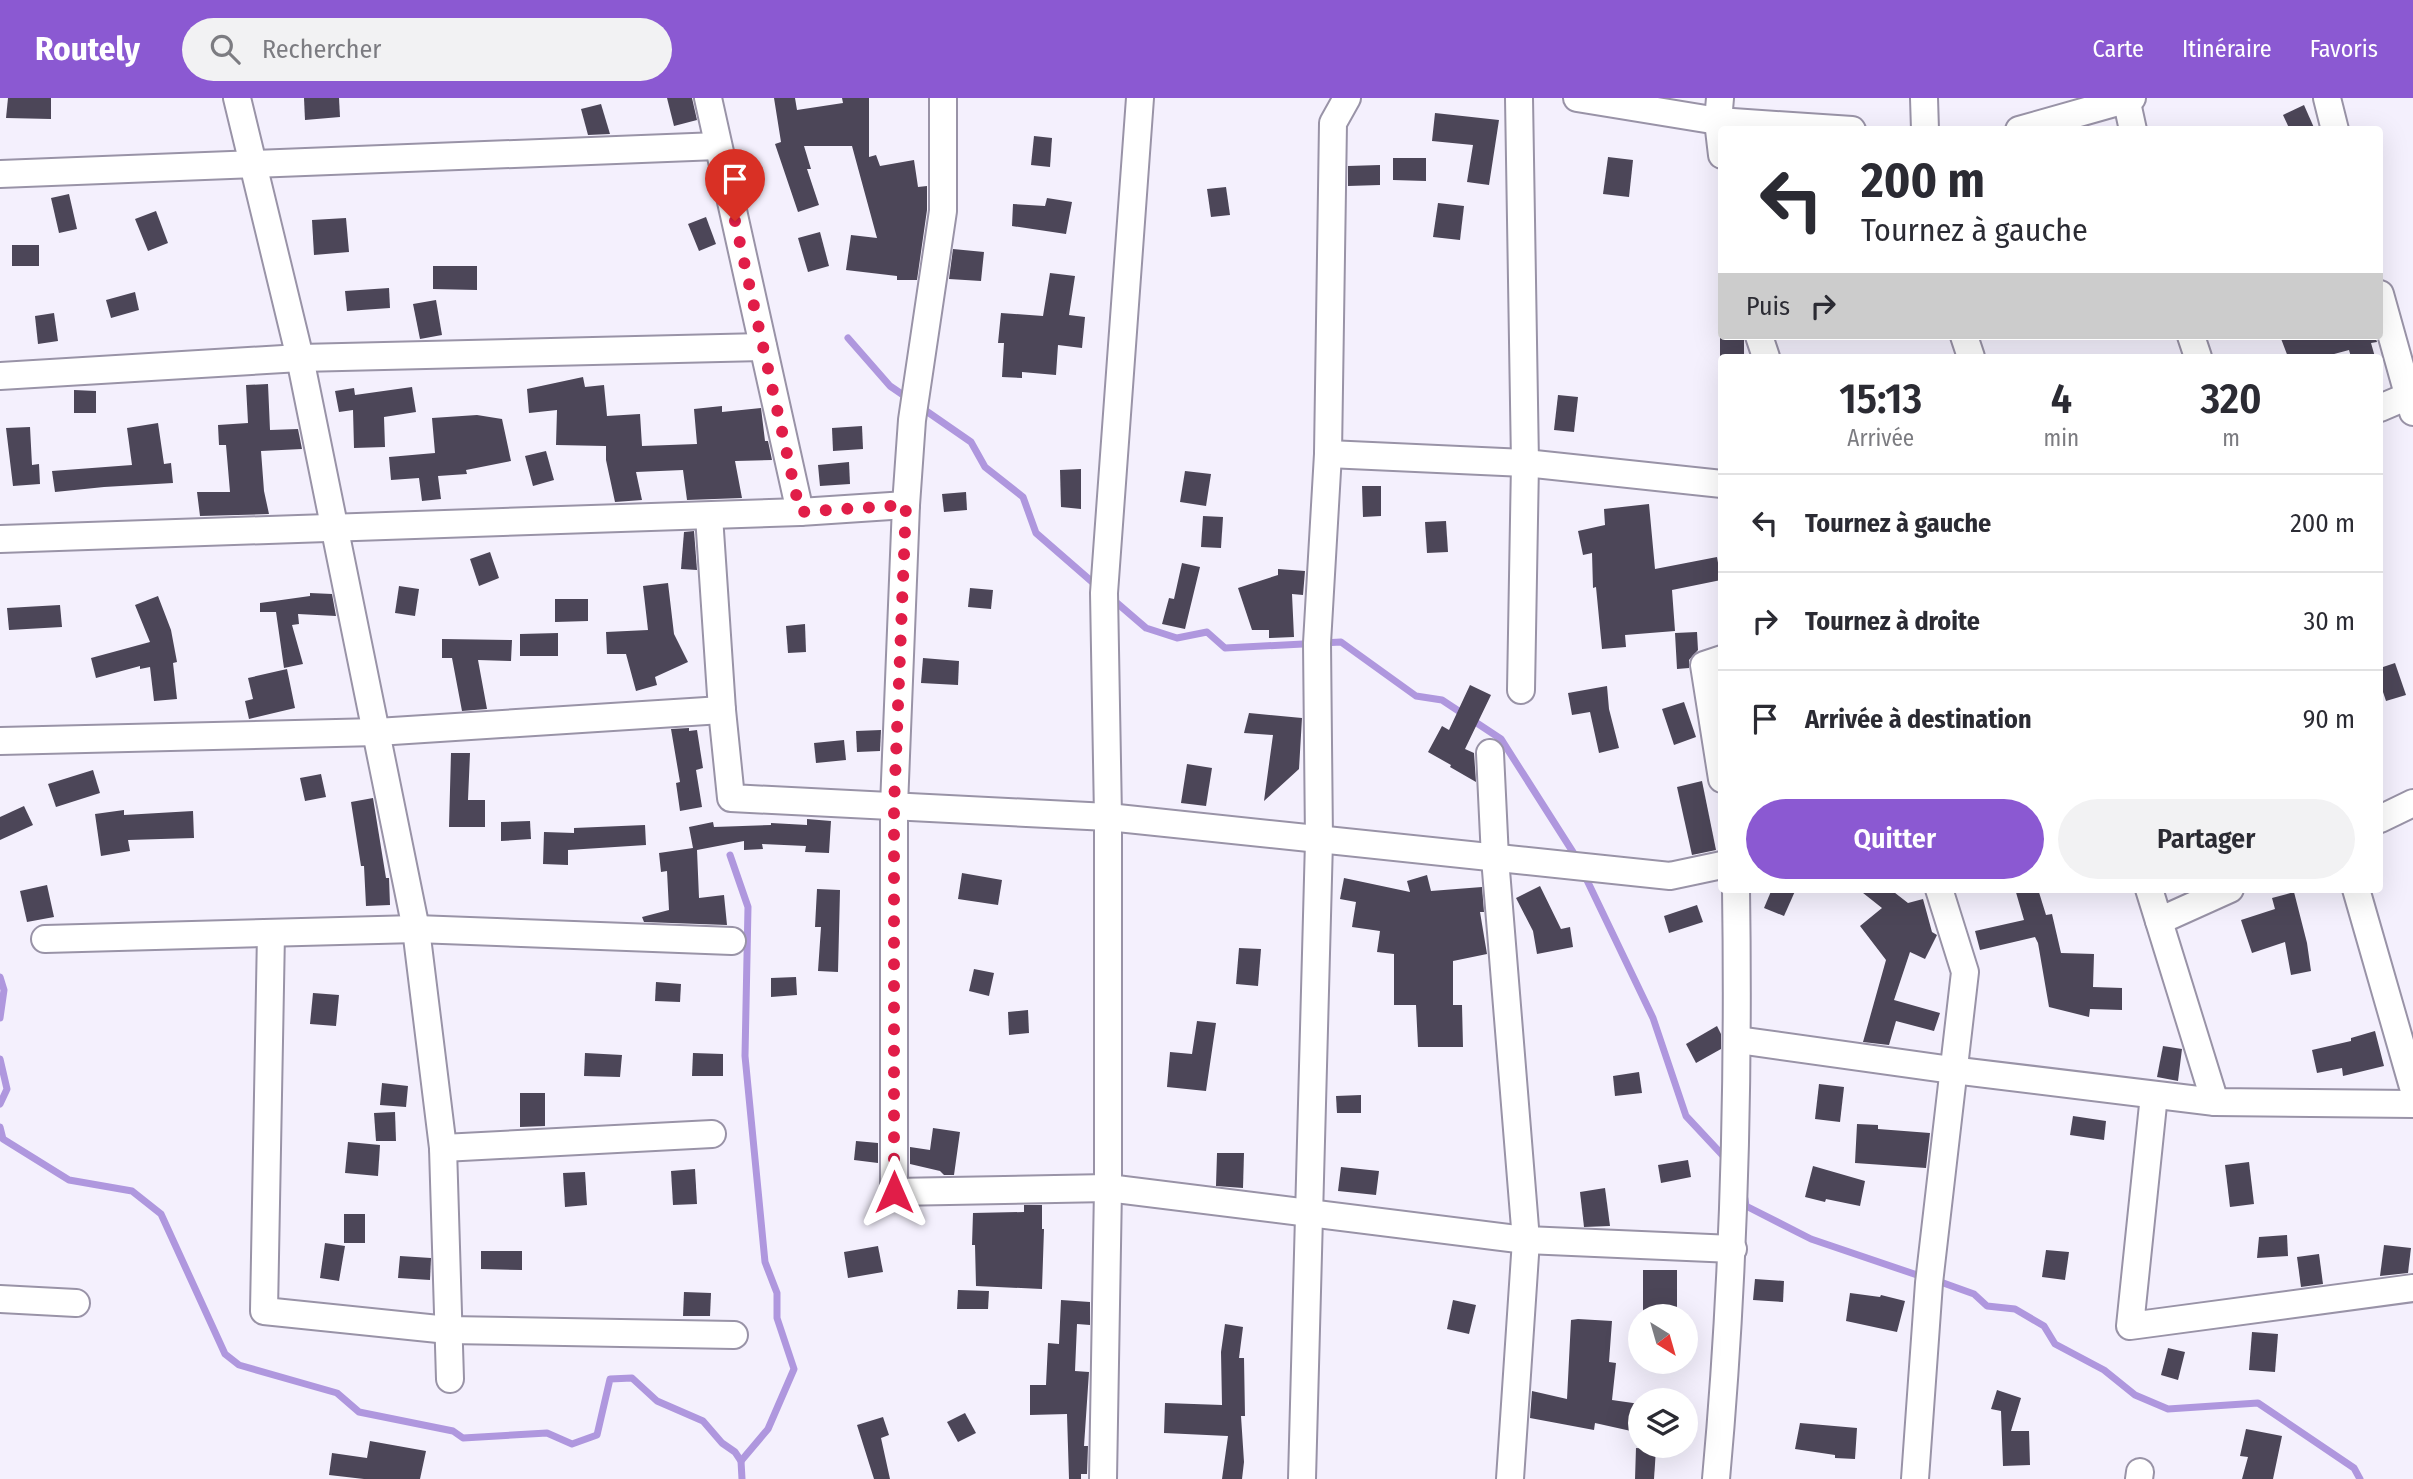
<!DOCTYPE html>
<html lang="fr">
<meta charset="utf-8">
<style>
:root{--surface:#fff;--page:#f2f2f3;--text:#2b2b33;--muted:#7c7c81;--line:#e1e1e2;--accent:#8b59d2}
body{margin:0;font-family:"Fira Sans Condensed",sans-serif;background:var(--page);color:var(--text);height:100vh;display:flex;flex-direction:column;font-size:26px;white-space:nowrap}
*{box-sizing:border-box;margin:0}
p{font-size:23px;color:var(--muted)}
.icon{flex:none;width:38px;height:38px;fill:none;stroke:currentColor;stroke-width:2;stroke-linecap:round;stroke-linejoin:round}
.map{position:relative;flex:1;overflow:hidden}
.side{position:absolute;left:1718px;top:256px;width:665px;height:539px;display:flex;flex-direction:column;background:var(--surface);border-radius:7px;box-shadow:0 7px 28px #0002}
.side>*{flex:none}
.guide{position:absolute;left:1718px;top:28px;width:665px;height:214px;border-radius:7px;box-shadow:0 7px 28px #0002;background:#fff;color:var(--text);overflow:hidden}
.needle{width:46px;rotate:143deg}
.controls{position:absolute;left:1628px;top:1206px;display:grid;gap:14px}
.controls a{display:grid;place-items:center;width:70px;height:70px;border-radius:50%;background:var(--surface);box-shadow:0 7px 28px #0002;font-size:35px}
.pin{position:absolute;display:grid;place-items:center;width:60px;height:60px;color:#fff;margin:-72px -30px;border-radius:50% 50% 50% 0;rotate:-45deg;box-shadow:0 0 7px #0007}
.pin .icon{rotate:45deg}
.me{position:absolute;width:77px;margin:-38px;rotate:0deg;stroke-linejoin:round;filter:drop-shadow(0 0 5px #0008)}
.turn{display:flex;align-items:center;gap:24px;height:147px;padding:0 28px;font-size:32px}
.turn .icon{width:91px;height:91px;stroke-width:2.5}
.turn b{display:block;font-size:49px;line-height:60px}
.then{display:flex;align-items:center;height:66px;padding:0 28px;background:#0003;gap:14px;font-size:26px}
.eta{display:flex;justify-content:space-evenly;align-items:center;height:119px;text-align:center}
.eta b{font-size:42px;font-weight:600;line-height:49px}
.button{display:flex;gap:14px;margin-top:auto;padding:14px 28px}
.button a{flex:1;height:80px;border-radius:42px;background:var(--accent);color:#fff;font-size:28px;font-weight:600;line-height:80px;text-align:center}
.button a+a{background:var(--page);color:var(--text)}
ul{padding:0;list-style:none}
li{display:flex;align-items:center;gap:21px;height:98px;padding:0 28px;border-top:2px solid var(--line)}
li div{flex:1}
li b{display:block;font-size:26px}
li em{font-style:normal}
header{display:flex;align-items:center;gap:42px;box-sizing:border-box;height:98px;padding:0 35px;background:var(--accent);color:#fff}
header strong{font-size:33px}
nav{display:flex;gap:38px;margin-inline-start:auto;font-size:24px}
.search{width:490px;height:63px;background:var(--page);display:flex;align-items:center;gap:18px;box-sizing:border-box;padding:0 24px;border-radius:38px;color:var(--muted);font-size:26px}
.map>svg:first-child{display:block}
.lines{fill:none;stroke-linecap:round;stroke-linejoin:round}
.stream{stroke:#af97de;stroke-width:7}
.building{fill:#4c4658}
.minor-casing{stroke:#9993a7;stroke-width:30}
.minor{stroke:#fff;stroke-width:26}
.route{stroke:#e11d48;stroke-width:12;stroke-dasharray:0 21.6}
</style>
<header>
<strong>Routely</strong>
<div class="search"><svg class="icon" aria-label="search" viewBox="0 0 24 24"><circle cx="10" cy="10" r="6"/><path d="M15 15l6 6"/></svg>Rechercher</div>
<nav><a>Carte</a><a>Itinéraire</a><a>Favoris</a></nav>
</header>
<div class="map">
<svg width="2413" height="1381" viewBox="0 0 2413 1381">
<rect width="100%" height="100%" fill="#f4f0fd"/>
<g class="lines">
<g class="stream">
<polyline points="848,240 890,288 909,301"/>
<polyline points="919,308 971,344 985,369 1023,399 1036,435 1098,489"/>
<polyline points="1110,499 1146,530 1177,540 1207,534 1225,550 1341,544 1416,598 1442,602 1501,641 1578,762"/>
<polyline points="730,757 748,809 745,958 765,1164 777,1195 777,1220 794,1271 768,1331 741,1363"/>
<polyline points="1584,776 1653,920 1686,1018 1728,1063"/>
<polyline points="0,879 4,892 0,920"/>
<polyline points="0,961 7,991 0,1006"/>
<polyline points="0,1029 3,1041 69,1082 132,1093 161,1116 225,1256 239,1267 337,1295 359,1314 453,1333 463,1340 547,1335 572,1346 597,1337 610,1281 632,1280 657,1303 703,1323 722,1345 735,1354 741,1363 742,1381"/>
<polyline points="1745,1101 1746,1108 1811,1141 1923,1179"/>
<polyline points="1935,1182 1974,1196 1987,1208 2015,1211 2044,1228 2055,1246 2104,1272 2135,1297 2168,1311 2258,1305 2354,1370 2360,1381"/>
</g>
</g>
<g class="building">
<polygon points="8,0 51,0 51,21 6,20"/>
<polygon points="304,0 339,0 340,19 305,22"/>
<polygon points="667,0 692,0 697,22 674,28"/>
<polygon points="774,0 795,0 797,12 843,5 842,0 869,0 869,59 876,57 880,68 914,62 918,89 927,88 927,112 917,182 897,182 897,178 846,172 851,137 877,140 852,48 804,48 811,71 807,71 819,107 798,114 775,46 781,44"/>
<polygon points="601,6 610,36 588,37 581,11"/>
<polygon points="2304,7 2315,32 2290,32 2283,17"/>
<polygon points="1435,15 1499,22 1489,87 1467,84 1473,47 1432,43"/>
<polygon points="1034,38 1052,40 1050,69 1031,67"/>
<polygon points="1608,59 1633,62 1629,99 1603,96"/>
<polygon points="1393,60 1426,60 1426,83 1393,82"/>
<polygon points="1380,67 1380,87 1348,88 1348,68"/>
<polygon points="1226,89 1230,117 1211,119 1207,91"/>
<polygon points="69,96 77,131 59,135 51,100"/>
<polygon points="1047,100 1072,104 1066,136 1012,128 1013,106 1045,108"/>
<polygon points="1438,105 1464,108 1460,142 1433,139"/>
<polygon points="156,113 168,145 148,153 135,121"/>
<polygon points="706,119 716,146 699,153 688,126"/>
<polygon points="346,120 349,154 314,157 312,122"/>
<polygon points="820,134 829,168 808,174 798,140"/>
<rect x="12" y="147" width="27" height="21"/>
<polygon points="953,151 984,154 981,183 949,181"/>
<polygon points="433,168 477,168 477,192 433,191"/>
<polygon points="1050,175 1075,178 1069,217 1085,219 1082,250 1058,247 1056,277 1022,274 1022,280 1002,279 1004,245 998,245 1001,215 1043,218"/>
<polygon points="389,190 390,210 347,213 345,193"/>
<polygon points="135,194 139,212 111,220 106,202"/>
<polygon points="436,202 442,237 420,241 413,206"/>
<polygon points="54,215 58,243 38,246 35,218"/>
<rect x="1720" y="238" width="24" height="21"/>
<polygon points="2280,238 2375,238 2377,244 2371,245 2375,259 2351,259 2349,252 2323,259 2288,259"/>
<polygon points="583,279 585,289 604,287 607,318 640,316 642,348 697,346 694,311 722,308 722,314 761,310 765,343 768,343 772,362 735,363 742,400 687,402 683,372 636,374 642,402 615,404 606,362 606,348 556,347 557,312 529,315 527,291"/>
<polygon points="268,286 270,332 298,331 302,351 261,353 264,393 269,416 200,418 197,394 230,394 226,347 219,347 218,327 248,325 246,287"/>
<polygon points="412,289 416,314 384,319 385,349 354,350 353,312 339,314 335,293 354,290 355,297"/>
<polygon points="74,292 96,293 96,315 74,315"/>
<polygon points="1558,297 1578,299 1574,334 1554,332"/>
<polygon points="477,317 502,321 511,363 466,372 467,376 438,378 441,401 422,403 419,380 391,382 389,359 435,355 432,320"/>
<polygon points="158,325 164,366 171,365 173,385 104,389 55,394 52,373 132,367 127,330"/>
<polygon points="862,328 863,351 833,353 832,330"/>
<polygon points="30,329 32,367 39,366 40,386 13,388 6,330"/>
<polygon points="546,353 554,382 533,388 525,358"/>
<polygon points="849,364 850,386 820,388 818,367"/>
<polygon points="1081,371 1081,411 1061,409 1060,372"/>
<polygon points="1185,373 1211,376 1206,408 1180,404"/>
<polygon points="1362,388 1381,388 1381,418 1363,419"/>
<polygon points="966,394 967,412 944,414 942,396"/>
<polygon points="1649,406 1655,471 1717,459 1721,482 1672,492 1675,533 1625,537 1626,549 1602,551 1596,489 1593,490 1592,455 1583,457 1578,433 1605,427 1604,411"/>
<polygon points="1203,418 1223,419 1221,450 1201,449"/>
<polygon points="1446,423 1448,454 1427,455 1425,424"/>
<polygon points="694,433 697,472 681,471 684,434"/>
<polygon points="490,454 499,480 479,488 470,461"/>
<polygon points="1182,465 1200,469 1185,531 1162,526 1169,500 1174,501"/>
<polygon points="1278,471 1305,473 1303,497 1292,496 1294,539 1269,540 1269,532 1252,532 1238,490 1278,477"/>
<polygon points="668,485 674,536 688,564 655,579 657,587 636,593 626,556 607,556 606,534 648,532 643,488"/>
<polygon points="399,488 419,491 415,518 395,515"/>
<polygon points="970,490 993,492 991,511 968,509"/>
<polygon points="310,495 332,496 336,518 298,516 299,526 292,527 303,566 284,570 276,514 260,514 260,505 310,498"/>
<polygon points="158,498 171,532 177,564 173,565 177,601 154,603 150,569 140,571 140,568 96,580 91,560 150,544 135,507"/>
<polygon points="555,501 588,501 588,523 555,524"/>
<polygon points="60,507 62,529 9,532 7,510"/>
<polygon points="805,526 806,554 788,555 786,528"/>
<polygon points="1697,534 1698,552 1689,562 1689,570 1677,571 1675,535"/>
<polygon points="558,535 558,558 520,558 520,536"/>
<polygon points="442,541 512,542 511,563 478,562 487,611 462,613 452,560 442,560"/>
<polygon points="923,560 959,563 958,587 921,585"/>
<polygon points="2395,565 2406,597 2386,603 2380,585 2380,570"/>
<polygon points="287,571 295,610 249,621 245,603 253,601 248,580"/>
<polygon points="1470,587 1491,597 1465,651 1474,655 1476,684 1450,669 1451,667 1428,654 1442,628 1449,632"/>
<polygon points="1607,588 1609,611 1619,650 1599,655 1590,614 1572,617 1568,595"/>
<polygon points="1684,604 1696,639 1674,647 1662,611"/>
<polygon points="1249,615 1302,620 1299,671 1264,703 1273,637 1244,635"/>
<polygon points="689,630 689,633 697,632 703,670 696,672 702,709 680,713 676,685 680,684 671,631"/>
<polygon points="881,632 880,653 857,654 856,633"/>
<polygon points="844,642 846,662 816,665 814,645"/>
<polygon points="451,655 470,655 468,702 485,702 485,729 449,729"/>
<polygon points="1187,666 1212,670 1206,708 1181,705"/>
<polygon points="93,672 100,695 56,709 48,686"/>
<polygon points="321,676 326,699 305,703 300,680"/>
<polygon points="1702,683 1716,752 1692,757 1677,689"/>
<polygon points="373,700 386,780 389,780 390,807 366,808 364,768 361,768 351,704"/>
<polygon points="24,708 33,727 0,742 0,719"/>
<polygon points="124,712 124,717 193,713 194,740 128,742 130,753 101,758 95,716"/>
<polygon points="807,721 831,723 829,755 805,754 806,748 762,746 763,751 744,752 744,743 697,752 699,800 724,797 727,827 644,824 642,819 669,812 667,773 661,774 659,755 693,750 689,729 713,724 714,729 771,727 771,725 807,727"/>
<polygon points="530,723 531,741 501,743 501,724"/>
<polygon points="645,727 646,747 568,752 568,767 543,766 544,734 574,735 574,730"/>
<polygon points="962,775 1002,782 998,807 958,801"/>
<polygon points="1427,777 1431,793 1482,789 1484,814 1480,814 1487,856 1453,863 1453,907 1462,907 1463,949 1418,949 1416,907 1394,907 1394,856 1377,854 1380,833 1352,829 1356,804 1340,801 1344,780 1410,794 1407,783"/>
<polygon points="47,787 54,819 27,824 20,793"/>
<polygon points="1540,788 1561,831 1570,829 1573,849 1537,856 1533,833 1516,800"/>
<polygon points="817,791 840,792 838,874 818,873 821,829 815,829"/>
<polygon points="1772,791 1796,791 1784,818 1764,810"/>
<polygon points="1858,791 1890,791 1908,805 1923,801 1932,834 1937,837 1925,861 1910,854 1894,902 1940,915 1934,933 1896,923 1889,947 1863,944 1886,862 1860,828 1882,810"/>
<polygon points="2015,791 2038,791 2046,817 2052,816 2061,855 2094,856 2093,889 2122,890 2122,912 2090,911 2089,919 2049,909 2038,845 2035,839 1980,852 1975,833 2024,822"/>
<polygon points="2294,794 2307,845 2311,873 2291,877 2285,844 2252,855 2241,822 2275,811 2272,800"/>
<polygon points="1697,807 1703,824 1669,835 1664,818"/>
<polygon points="1239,850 1261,851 1258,888 1236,886"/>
<polygon points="974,871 994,875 989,898 969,893"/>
<polygon points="796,879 797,897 771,899 771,880"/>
<polygon points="656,884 681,886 680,904 655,903"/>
<polygon points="313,895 339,897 336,928 310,926"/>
<polygon points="1028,912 1029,935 1009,937 1008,914"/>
<polygon points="1197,923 1216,925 1206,993 1167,989 1170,954 1192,956"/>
<polygon points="1717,928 1721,936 1721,951 1696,965 1686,946"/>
<polygon points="2375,933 2384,968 2343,978 2342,970 2317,975 2312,952 2351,943 2351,940"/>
<polygon points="2163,948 2182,951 2178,983 2157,979"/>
<polygon points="585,955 622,957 620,979 584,978"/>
<polygon points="693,955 723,956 723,978 692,978"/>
<polygon points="1639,974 1642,995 1615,998 1613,978"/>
<polygon points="382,985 408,988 406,1009 380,1007"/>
<polygon points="1819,986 1844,989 1840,1024 1815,1021"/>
<polygon points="520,995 545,995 545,1028 520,1029"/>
<polygon points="1361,997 1361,1015 1337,1015 1336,998"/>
<polygon points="395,1014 396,1043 376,1043 374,1015"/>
<polygon points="2073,1018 2106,1023 2104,1042 2070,1037"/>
<polygon points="1857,1026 1878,1027 1878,1031 1930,1035 1926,1070 1855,1065"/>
<polygon points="933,1030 960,1034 954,1077 944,1077 940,1073 910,1066 910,1049 930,1052"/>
<polygon points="856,1043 878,1045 878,1065 854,1062"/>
<polygon points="348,1044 380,1047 378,1078 345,1075"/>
<polygon points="1217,1055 1244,1055 1243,1090 1216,1088"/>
<polygon points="1688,1062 1691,1079 1661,1085 1658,1067"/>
<polygon points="2249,1064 2254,1106 2230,1109 2225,1067"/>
<polygon points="1813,1068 1865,1083 1860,1108 1826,1101 1825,1104 1805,1099"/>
<polygon points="1341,1069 1379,1073 1376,1097 1338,1093"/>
<polygon points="695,1071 697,1106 673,1107 671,1073"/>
<polygon points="585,1074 587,1107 565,1109 563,1075"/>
<polygon points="1605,1090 1610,1128 1584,1129 1580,1094"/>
<polygon points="1024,1107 1042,1107 1042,1131 1044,1131 1042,1191 976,1188 975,1147 972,1147 973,1115 1024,1114"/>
<rect x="344" y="1116" width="21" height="29"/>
<polygon points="2287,1137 2288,1158 2257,1160 2259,1139"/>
<polygon points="325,1145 345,1148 339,1183 320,1180"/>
<polygon points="2384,1147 2411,1150 2408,1175 2380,1178"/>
<polygon points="878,1148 883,1174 848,1180 844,1154"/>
<polygon points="2046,1152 2069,1154 2065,1182 2042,1179"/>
<polygon points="481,1153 522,1153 522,1172 481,1171"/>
<polygon points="2319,1156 2323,1186 2301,1189 2297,1159"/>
<polygon points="400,1158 431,1160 430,1182 398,1180"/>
<rect x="1643" y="1172" width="34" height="42"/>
<polygon points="1755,1181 1784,1183 1783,1204 1753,1202"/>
<polygon points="958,1192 989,1193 988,1211 957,1211"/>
<polygon points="684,1194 711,1195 710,1218 683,1218"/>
<polygon points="1850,1195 1880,1199 1881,1197 1905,1203 1897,1234 1846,1223"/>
<polygon points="1061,1202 1090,1204 1090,1227 1077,1226 1075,1273 1089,1274 1084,1348 1088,1348 1087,1376 1081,1376 1081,1381 1069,1381 1067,1316 1030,1317 1030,1287 1046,1287 1048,1245 1059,1246"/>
<polygon points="1453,1202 1476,1207 1469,1236 1447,1231"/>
<polygon points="1578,1221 1612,1223 1609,1264 1616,1265 1612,1302 1640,1306 1640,1335 1595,1325 1594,1332 1530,1320 1532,1293 1567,1301 1571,1222"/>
<polygon points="1225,1226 1243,1229 1239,1260 1244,1260 1245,1318 1241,1318 1244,1364 1242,1381 1222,1381 1228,1338 1164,1335 1165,1305 1222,1307 1221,1254"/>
<polygon points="2252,1234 2278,1236 2275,1274 2249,1272"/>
<polygon points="2168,1250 2185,1254 2178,1282 2161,1277"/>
<polygon points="1997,1292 2021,1300 2011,1333 2029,1333 2030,1367 2003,1368 2001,1313 1991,1311"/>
<polygon points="965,1315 976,1335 958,1344 947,1324"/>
<polygon points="883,1319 889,1337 881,1340 890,1381 874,1381 857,1327"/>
<polygon points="1800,1325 1857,1330 1855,1361 1835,1360 1835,1357 1795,1351"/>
<polygon points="2246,1331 2282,1338 2273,1381 2242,1381 2248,1359 2240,1358"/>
<polygon points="370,1343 426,1353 420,1381 364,1381 329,1377 332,1355 367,1360"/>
<polygon points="1636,1350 1656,1351 1654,1381 1635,1381"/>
</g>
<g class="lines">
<defs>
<g id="minor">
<polyline points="237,0 300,260 416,831 443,1050 450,1281"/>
<polyline points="708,0 800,414"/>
<polyline points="943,0 943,113 912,322 906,407 894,708 894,1094 1108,1090 1526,1142 1733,1151"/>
<polyline points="1519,0 1525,365 1521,592"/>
<polyline points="1577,0 1718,23 1852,32"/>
<polyline points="1720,0 1718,23 1722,57"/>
<polyline points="1924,0 1925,32"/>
<polyline points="2126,0 2133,32"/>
<polyline points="2327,0 2335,32"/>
<polyline points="2019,32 2132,0"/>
<polyline points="0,76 718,48"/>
<polyline points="2380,196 2413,314"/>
<polyline points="1759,238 1766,259"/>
<polyline points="1964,238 1971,259"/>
<polyline points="2191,238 2198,259"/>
<polyline points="0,278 300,260 763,249"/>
<polyline points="2380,310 2413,296"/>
<polyline points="1328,356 1525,365 1722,386"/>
<polyline points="709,418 722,612 731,700 1108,719 1670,778 1722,767"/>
<polyline points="0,441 800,414 906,407"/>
<polyline points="1722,561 1704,567 1722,681"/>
<polyline points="0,643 377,634 722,612"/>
<polyline points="1490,655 1495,760 1526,1142 1510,1381"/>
<polyline points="2380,721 2413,705"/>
<polyline points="2149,791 2215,1004"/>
<polyline points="2356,791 2413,989"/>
<polyline points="2159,823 2230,791"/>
<polyline points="271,835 264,1213 448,1232 734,1237"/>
<polyline points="45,841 416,831 732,843"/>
<polyline points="1738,942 1952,972 2215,1004 2413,1006"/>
<polyline points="2154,997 2130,1228 2413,1190"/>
<polyline points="443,1050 712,1036"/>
<polyline points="0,1201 76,1205"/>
<polyline points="1103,1381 1108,1090 1108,719 1104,495 1140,0"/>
<polyline points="1302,1381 1319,743 1317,545 1328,356 1333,25 1347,0"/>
<path d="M1716 1381C1734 1185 1739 988 1736 791"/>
<polyline points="1915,1381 1929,1185 1965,874 1939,791"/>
<polyline points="2139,1381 2140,1374"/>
</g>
</defs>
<use href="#minor" class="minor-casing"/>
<use href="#minor" class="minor"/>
</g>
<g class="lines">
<polyline class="route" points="735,123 800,414 906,407 894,708 894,1094"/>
</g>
</svg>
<div class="controls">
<a><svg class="needle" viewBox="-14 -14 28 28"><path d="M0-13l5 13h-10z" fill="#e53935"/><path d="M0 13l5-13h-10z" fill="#7c7c81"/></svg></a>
<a><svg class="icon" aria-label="layers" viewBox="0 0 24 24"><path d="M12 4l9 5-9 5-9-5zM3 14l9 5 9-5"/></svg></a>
</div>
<div class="pin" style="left:735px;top:123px;background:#d93025"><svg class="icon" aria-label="arrive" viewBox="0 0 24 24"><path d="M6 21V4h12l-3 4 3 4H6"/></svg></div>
<svg class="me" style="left:894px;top:1094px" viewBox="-20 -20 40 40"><path d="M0-17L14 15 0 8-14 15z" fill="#e11d48" stroke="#fff" stroke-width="4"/></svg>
<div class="guide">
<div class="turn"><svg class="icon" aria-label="left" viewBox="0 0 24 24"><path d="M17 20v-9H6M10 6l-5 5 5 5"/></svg><div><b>200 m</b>Tournez à gauche</div></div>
<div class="then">Puis<svg class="icon" aria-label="right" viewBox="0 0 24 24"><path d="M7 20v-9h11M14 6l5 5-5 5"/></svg></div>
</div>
<section class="side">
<div class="eta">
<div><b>15:13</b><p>Arrivée</p></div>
<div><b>4</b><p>min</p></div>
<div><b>320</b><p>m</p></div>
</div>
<ul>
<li><svg class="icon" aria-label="left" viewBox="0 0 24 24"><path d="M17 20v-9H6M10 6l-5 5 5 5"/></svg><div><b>Tournez à gauche</b></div><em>200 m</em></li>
<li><svg class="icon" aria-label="right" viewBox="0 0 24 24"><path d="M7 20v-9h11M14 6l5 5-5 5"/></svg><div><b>Tournez à droite</b></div><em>30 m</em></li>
<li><svg class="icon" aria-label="arrive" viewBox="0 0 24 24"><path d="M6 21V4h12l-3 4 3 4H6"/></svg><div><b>Arrivée à destination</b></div><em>90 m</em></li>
</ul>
<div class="button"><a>Quitter</a><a>Partager</a></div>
</section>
</div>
